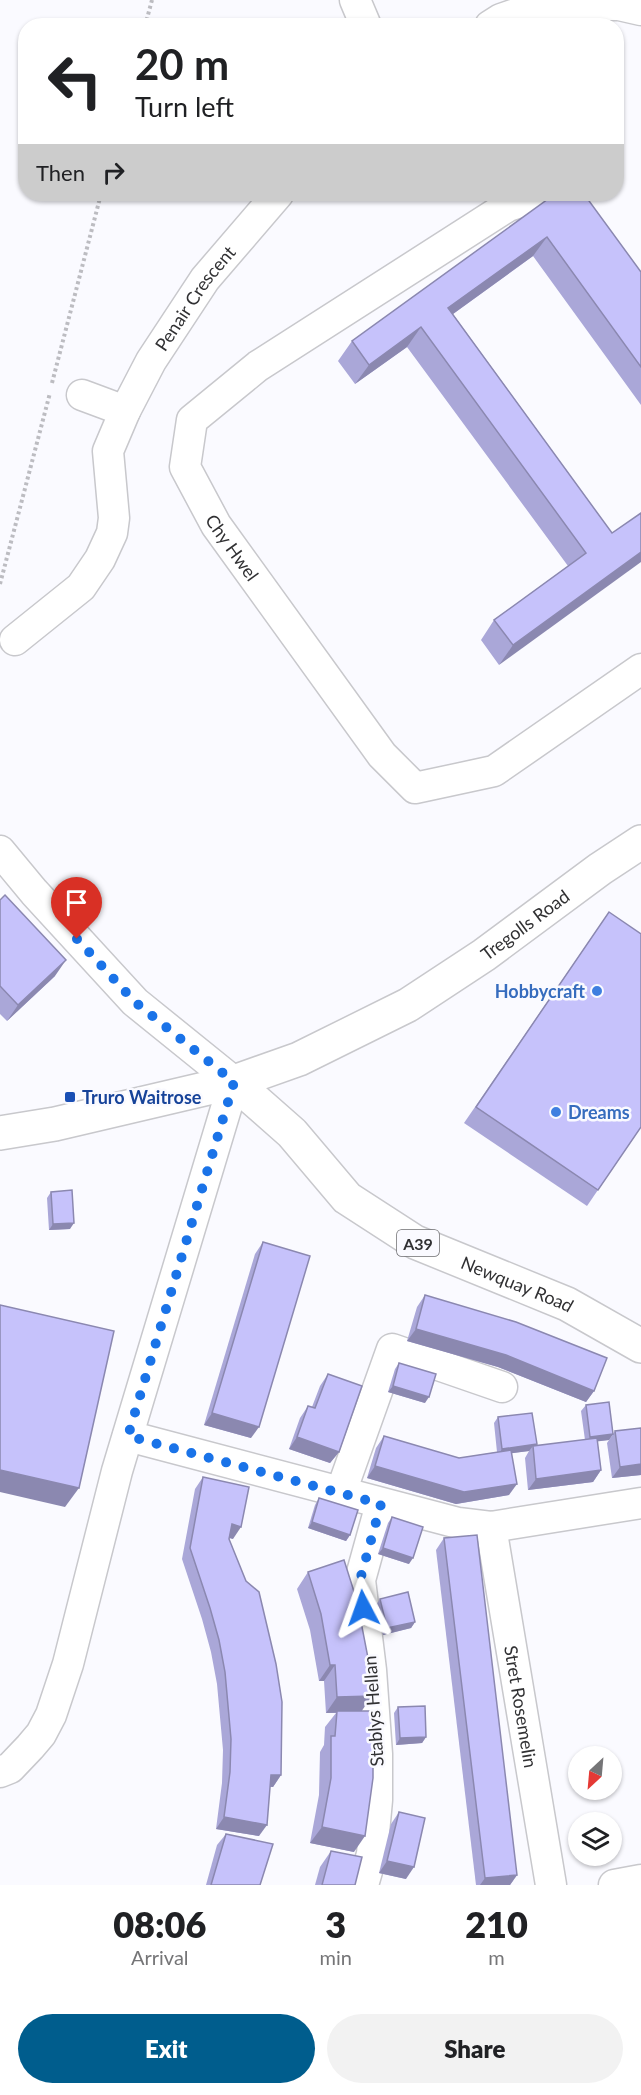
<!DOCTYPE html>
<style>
:root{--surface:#fff;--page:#f2f2f2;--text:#202124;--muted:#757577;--accent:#005d8d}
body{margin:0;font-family:Lato,sans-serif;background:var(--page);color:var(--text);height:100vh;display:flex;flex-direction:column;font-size:22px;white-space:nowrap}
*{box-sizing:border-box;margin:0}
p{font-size:20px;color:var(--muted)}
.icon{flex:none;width:33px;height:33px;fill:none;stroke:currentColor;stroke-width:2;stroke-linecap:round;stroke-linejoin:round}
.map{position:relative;height:1885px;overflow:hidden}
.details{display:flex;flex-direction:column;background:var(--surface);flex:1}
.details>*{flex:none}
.guide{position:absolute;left:18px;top:18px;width:606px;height:183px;border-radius:24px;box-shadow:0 2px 4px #0004;background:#fff;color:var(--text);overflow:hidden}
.needle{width:39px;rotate:206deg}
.buttons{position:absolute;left:568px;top:1746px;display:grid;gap:12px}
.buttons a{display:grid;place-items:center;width:54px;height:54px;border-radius:50%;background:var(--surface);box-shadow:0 2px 4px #0004;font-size:30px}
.pin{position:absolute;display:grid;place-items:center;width:51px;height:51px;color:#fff;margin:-62px -26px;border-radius:50% 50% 50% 0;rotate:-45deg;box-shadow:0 0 6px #0007}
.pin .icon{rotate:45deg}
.me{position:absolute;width:66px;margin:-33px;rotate:356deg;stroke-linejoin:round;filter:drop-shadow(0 0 4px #0008)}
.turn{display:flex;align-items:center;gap:21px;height:126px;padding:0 18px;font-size:27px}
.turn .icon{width:78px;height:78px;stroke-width:2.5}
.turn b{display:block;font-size:42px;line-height:51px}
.then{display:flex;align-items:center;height:57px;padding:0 18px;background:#0003;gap:12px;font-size:22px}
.eta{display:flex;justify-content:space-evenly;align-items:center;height:102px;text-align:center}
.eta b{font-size:36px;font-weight:800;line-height:42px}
.primary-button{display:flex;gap:12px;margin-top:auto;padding:12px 18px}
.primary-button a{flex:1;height:69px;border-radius:36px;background:var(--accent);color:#fff;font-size:24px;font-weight:800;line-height:69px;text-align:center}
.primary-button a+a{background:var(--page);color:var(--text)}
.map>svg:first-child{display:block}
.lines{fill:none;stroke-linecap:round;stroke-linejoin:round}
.minor-casing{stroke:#c8c8cc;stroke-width:33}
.highway-casing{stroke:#c8c8cc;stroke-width:36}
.path{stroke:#bcbcc1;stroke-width:4;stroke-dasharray:3 3;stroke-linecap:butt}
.minor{stroke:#fff;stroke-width:30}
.highway{stroke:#fff;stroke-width:33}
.wall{fill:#aaa7d8}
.shaded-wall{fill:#8b88b0}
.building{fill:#c6c2fb;stroke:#8b88b0;stroke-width:1.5}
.route{stroke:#1a73e8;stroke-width:10;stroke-dasharray:0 18}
.shop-dot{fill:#3f7fe0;stroke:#fafaff;stroke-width:2}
.transit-dot{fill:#1a4fb4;stroke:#fafaff;stroke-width:2}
.labels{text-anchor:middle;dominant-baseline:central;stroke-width:5;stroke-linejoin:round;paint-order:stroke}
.shield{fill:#fafaff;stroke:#6d6d70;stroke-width:1.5}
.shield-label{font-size:16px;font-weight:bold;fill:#313133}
.street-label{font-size:18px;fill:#313133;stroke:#fafaff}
.shop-label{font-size:18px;font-weight:bold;fill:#366cbe;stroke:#fafaff;text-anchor:end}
.transit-label{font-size:18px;font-weight:bold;fill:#164399;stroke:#fafaff;text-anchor:start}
</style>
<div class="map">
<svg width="641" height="1885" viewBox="0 0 641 1885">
<rect width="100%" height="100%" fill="#fafaff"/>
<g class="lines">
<defs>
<g id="minor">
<polyline points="355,0 366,26"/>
<polyline points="490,26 501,19 542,5 619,5 641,10"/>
<path id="s1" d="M545 194 508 206 258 366 192 420 185 467 216 525 382 755 415 788 494 771 641 669"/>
<polyline points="82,395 125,411"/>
<path id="s2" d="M15 640 81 587 100 559 112 533 114 518 108 451 125 411 151 361 205 279 278 194"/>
<polyline points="0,851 34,892 135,1002 234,1082 117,1471 68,1664 51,1715 41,1734 30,1747 10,1768 0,1772"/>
<polyline points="128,1436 458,1523 491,1527 641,1503"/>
<polyline points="341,1492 392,1349 502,1387"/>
<path id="s3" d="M491 1527 551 1885"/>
<polyline points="363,1885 372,1854 377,1800 377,1754 371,1670 360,1580 381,1504"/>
<polyline points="614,1885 641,1880"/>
</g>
<g id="highway">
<path id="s4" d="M234 1082 292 1133 347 1198 415 1242 567 1304 641 1346"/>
<path id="s5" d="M0 1133 55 1124 234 1082 299 1059 408 1005 484 955 600 869 641 842"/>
</g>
</defs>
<use href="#minor" class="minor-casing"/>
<use href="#highway" class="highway-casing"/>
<g class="path">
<polyline points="145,26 152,0"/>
<polyline points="52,383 101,194"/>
<polyline points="0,584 50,393"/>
</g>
<use href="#minor" class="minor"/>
<use href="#highway" class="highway"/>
</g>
<g class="wall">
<polygon points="555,194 641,272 641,405 533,256 453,314 612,533 499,665 481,640 494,620 568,566 407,347 355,384 338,361 352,341"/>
<polygon points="0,900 55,976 7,1021 0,1014"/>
<polygon points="609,912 641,1127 587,1206 464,1123"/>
<polygon points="51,1192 70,1229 49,1230 47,1198"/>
<polygon points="263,1242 251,1438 204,1425 255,1254"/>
<polygon points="425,1295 594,1391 586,1402 498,1367 407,1341 417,1307"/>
<polygon points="399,1363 425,1403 388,1392 395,1369"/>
<polygon points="328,1374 339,1452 330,1463 289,1449 300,1418 308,1406 312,1407 320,1386"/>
<polygon points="586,1405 613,1434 609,1440 597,1441 601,1470 593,1482 528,1490 525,1458 529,1451 512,1453 509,1495 456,1504 367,1478 376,1448 384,1436 459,1458 497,1452 494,1423 498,1417 536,1446 585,1440 581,1411"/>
<polygon points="641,1428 641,1475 612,1478 607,1443 615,1431"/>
<polygon points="203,1477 233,1539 229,1538 229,1539 281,1775 273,1787 270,1787 259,1836 216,1829 222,1783 223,1750 217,1684 211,1652 202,1619 182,1559 195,1489"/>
<polygon points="319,1498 350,1535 346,1541 308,1528 315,1505"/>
<polygon points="392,1517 409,1564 378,1554 388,1523"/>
<polygon points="444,1538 517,1875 510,1885 476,1885 436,1550"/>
<polygon points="308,1572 362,1711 354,1852 310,1843 319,1795 320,1752 324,1745 325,1727 336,1713 326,1713 324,1681 319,1681 310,1630 297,1589"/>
<polygon points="380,1599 415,1622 411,1628 383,1635 376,1605"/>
<polygon points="398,1707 426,1737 422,1743 396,1745 394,1713"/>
<polygon points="399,1812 406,1879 379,1873 391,1824"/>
<polygon points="226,1834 260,1885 206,1885 217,1845"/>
<polygon points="331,1851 355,1885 315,1885 320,1867"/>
</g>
<g class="shaded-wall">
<polygon points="547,237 533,256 435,327 448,308"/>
<polygon points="421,327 407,347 355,384 369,365"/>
<polygon points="641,552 641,562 499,665 513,645"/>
<polygon points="66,960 55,976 7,1021 18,1005"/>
<polygon points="74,1223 70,1229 49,1230 53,1224"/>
<polygon points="416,1329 506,1355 594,1391 586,1402 498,1367 407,1341"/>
<polygon points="393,1386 429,1397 425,1403 388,1392"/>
<polygon points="212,1413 259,1427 251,1438 204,1425"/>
<polygon points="613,1434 609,1440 585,1443 590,1437"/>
<polygon points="297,1437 339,1452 330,1463 289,1449"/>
<polygon points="537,1444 533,1449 533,1446 529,1451 498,1455 502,1449"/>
<polygon points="641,1464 641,1475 612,1478 620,1467"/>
<polygon points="375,1466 517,1484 509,1495 456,1504 367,1478"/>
<polygon points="0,1470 79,1488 65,1507 0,1492"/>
<polygon points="601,1470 593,1482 528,1490 536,1479"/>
<polygon points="312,1522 350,1535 346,1541 308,1528"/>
<polygon points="232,1524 241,1527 233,1539 224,1536"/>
<polygon points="383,1548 413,1558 409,1564 378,1554"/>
<polygon points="415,1622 411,1628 383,1635 387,1628"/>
<polygon points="330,1665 335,1665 324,1681 319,1681"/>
<polygon points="372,1696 361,1712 326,1713 337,1697"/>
<polygon points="426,1737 422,1743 396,1745 400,1738"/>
<polygon points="271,1775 281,1775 273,1787 263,1786"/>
<polygon points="224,1817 267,1825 259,1836 216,1829"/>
<polygon points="322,1827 365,1836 354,1852 310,1843"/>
<polygon points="387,1861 414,1867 406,1879 379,1873"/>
<polygon points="517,1875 510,1885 480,1885 485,1878"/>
</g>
<g class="building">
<polygon points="555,194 584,194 641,272 641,367 547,237 448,308 612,533 641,513 641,552 513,645 494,620 586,553 421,327 369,365 352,341"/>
<polygon points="5,895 66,960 18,1005 0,986 0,900"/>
<polygon points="609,912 641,934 641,1127 598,1190 476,1107"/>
<polygon points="72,1190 74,1223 53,1224 51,1192"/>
<polygon points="263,1242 310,1256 259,1427 212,1413"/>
<polygon points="425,1295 516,1322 607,1358 594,1391 506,1355 416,1329"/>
<polygon points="0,1305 114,1331 79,1488 0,1470"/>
<polygon points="399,1363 436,1374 429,1397 393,1386"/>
<polygon points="328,1374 362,1386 339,1452 297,1437 308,1406 315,1408"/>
<polygon points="609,1402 613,1434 590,1437 586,1405"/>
<polygon points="532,1413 537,1444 502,1449 498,1417"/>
<polygon points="641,1428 641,1464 620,1467 615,1431"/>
<polygon points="384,1436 459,1458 511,1450 517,1484 464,1492 375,1466"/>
<polygon points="597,1438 601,1470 536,1479 533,1446"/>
<polygon points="203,1477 249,1487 241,1527 232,1524 229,1539 246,1581 259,1592 276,1664 282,1702 281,1775 271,1775 267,1825 224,1817 230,1772 231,1739 225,1672 219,1640 210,1608 190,1548"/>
<polygon points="319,1498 358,1510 350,1535 312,1522"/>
<polygon points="392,1517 423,1527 413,1558 383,1548"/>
<polygon points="477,1535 517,1875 485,1878 444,1538"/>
<polygon points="344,1560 357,1601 369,1663 372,1696 337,1697 335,1665 330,1665 321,1614 308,1572"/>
<polygon points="408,1592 415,1622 387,1628 380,1599"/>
<polygon points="425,1706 426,1737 400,1738 398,1707"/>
<polygon points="337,1711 373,1711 373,1778 365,1836 322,1827 331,1778 331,1736 335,1736"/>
<polygon points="399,1812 425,1818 414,1867 387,1861"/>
<polygon points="226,1834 273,1844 260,1885 211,1885"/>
<polygon points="331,1851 362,1857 355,1885 322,1885"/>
</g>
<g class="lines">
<polyline class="route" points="77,939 135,1002 234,1082 128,1436 381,1504 360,1580 363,1608"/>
</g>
<g class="shop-dot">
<circle cx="597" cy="991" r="6"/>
<circle cx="556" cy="1112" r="6"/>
</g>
<rect class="transit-dot" x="64" y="1091" width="12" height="12" rx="3"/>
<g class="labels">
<rect class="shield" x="397" y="1230" width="42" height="26" rx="4.5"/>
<g class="shield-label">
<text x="418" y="1243">A39</text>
</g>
<g class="street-label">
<text stroke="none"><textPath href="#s2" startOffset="406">Penair Crescent</textPath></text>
<text stroke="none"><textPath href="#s1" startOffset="562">Chy Hwel</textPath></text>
<text stroke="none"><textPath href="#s5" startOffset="572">Tregolls Road</textPath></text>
<text stroke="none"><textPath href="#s4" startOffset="354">Newquay Road</textPath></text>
<text stroke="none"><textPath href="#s3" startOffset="182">Stret Rosemelin</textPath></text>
<text transform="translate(373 1711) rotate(-94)">Stablys Hellan</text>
</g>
<g class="shop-label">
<text x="585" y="991">Hobbycraft</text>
<text x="568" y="1112" text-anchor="start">Dreams</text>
</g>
<g class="transit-label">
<text x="82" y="1097">Truro Waitrose</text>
</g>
</g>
</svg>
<div class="buttons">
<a><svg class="needle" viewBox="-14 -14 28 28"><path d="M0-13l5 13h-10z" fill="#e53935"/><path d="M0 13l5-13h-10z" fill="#757577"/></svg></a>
<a><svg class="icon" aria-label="layers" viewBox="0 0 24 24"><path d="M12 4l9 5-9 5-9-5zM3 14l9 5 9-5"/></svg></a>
</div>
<div class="pin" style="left:77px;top:939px;background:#d93025"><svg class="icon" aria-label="arrive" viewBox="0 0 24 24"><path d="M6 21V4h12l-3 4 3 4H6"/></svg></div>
<svg class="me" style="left:363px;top:1608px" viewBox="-20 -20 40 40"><path d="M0-17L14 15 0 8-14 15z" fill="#1a73e8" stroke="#fff" stroke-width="4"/></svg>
<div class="guide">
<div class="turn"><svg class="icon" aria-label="left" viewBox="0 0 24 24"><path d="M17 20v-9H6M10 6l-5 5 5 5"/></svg><div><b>20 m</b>Turn left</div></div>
<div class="then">Then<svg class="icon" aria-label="right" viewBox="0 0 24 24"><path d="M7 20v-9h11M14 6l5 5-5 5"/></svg></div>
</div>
</div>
<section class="details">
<div class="eta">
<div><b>08:06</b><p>Arrival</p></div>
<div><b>3</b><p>min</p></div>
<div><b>210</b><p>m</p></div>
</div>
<div class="primary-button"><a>Exit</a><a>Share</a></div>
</section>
